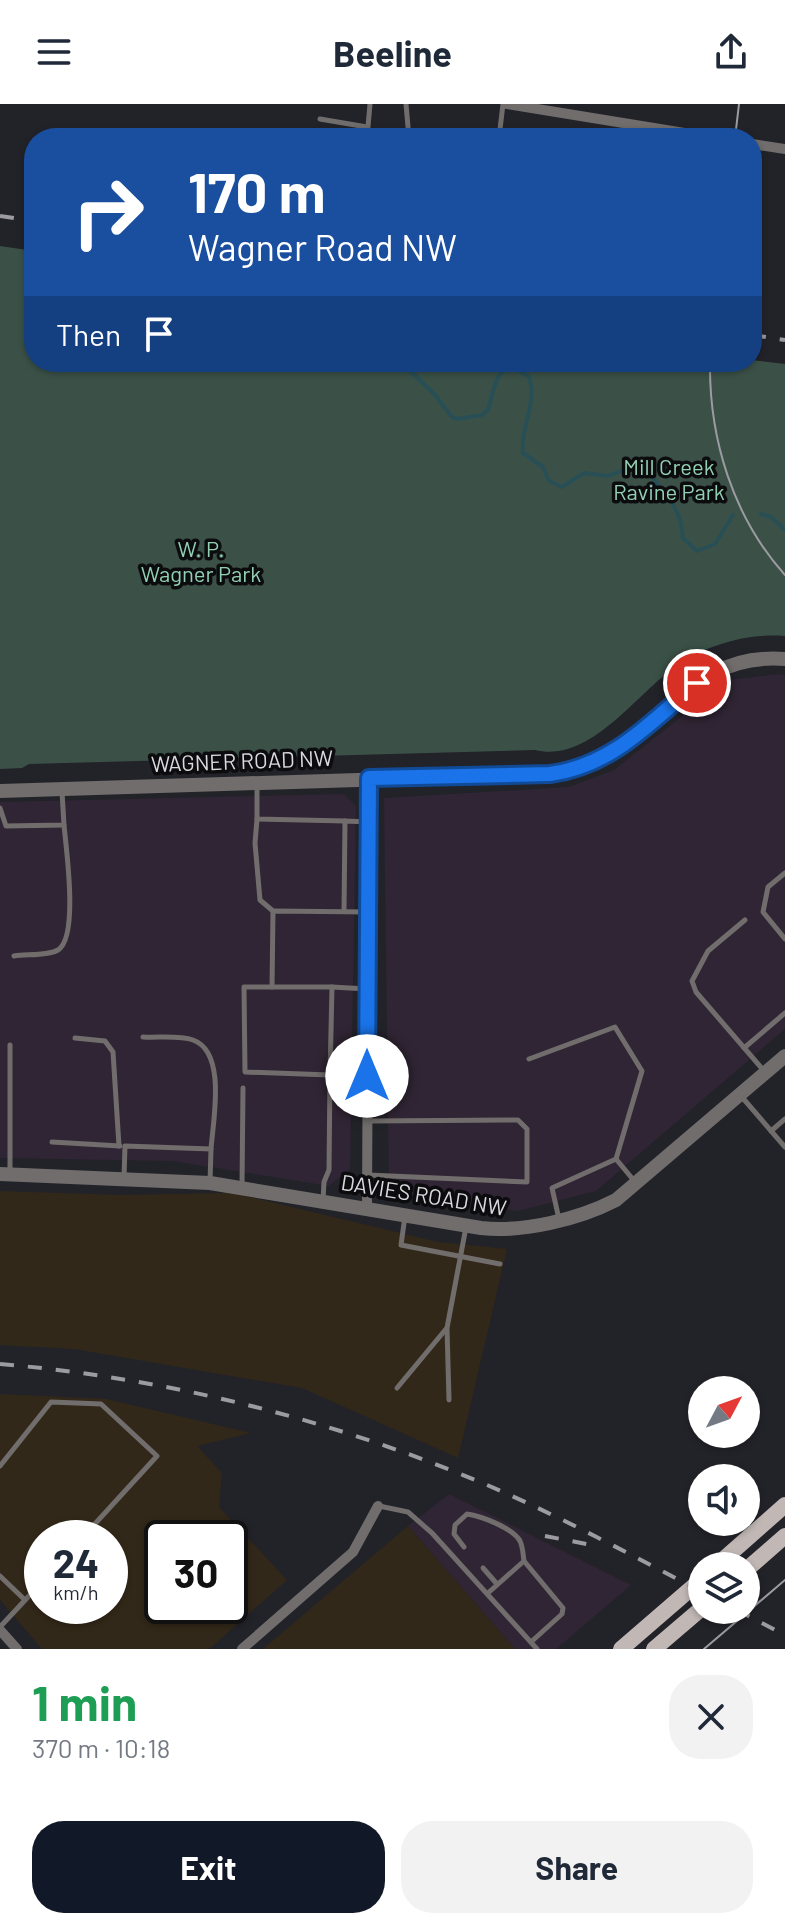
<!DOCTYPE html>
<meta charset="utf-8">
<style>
:root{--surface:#fff;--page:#f2f2f3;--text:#1f2937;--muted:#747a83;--accent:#111827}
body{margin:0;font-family:Barlow,sans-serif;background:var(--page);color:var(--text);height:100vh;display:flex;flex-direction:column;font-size:30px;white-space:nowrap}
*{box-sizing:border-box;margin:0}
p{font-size:26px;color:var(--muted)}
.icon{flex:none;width:44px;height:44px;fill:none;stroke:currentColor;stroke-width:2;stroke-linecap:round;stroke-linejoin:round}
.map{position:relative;height:1545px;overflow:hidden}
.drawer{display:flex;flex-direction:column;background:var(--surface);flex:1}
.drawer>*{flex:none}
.banner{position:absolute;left:24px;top:24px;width:738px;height:244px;border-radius:32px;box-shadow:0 2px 6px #0004;background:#1a4fa0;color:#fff;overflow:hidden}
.needle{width:52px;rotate:49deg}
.tools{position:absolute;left:688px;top:1272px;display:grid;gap:16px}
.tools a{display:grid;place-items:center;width:72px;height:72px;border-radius:50%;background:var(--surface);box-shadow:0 2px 6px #0004;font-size:40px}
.speed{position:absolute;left:24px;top:1416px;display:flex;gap:16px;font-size:40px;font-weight:700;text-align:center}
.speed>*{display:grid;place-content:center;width:104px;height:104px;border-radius:50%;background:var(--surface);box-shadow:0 2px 6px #0004;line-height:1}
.speed small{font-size:20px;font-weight:400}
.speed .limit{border:4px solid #111;border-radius:12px;background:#fff;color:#111}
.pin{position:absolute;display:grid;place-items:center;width:68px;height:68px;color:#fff;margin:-34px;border:4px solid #fff;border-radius:50%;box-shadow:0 2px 8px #0007}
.me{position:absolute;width:88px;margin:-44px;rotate:0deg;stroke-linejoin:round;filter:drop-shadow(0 0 6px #0008)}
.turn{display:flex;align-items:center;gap:28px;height:168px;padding:0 32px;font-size:36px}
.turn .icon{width:104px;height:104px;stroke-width:2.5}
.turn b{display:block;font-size:56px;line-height:68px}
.then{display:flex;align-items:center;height:76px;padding:0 32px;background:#0003;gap:16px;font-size:30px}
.round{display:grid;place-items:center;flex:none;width:84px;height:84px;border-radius:32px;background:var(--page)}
.headline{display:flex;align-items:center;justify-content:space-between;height:136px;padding:0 32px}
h1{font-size:48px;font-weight:700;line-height:60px;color:#1e9e55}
.action{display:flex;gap:16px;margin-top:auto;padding:16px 32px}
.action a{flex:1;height:92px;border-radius:32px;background:var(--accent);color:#fff;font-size:32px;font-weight:700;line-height:92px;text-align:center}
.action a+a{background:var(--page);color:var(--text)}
header{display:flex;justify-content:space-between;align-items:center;height:104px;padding:0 32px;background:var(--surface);font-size:36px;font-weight:700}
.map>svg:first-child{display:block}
.commercial{fill:#302534}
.industrial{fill:#322819;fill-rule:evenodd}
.green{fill:#3b5147}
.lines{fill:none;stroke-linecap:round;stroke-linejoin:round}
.stream{stroke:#294f56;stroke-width:4}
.service{stroke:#716d6c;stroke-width:5}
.minor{stroke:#716d6c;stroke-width:10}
.tertiary{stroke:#716d6c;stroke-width:14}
.primary{stroke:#c1b8b5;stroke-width:16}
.tram{stroke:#9b9ba1;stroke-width:2}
.rail{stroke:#9b9ba1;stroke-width:4;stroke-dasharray:14 14;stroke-linecap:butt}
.route-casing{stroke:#114b97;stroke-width:20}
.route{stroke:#1a73e8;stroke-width:14}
.labels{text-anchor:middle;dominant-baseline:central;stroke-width:7;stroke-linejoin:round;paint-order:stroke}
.park-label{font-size:22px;fill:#92d0b4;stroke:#0c0c0f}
.street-label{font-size:22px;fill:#d9d9de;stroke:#0c0c0f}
</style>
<header><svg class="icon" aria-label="menu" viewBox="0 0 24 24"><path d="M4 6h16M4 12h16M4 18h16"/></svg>Beeline<svg class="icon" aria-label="share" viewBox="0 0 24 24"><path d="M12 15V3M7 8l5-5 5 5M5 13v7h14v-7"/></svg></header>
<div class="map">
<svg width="785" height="1545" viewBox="0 0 785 1545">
<rect width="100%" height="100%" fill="#222229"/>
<g class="commercial">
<polygon points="779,570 785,571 785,925 596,1087 518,1107 389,1089 384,694 569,683 614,666 728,576"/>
<polygon points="344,690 356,702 350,1065 329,1082 173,1057 0,1054 0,698"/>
<polygon points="449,1390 631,1481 556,1545 515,1545 408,1422"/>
</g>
<g class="industrial">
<polygon points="0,1087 121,1091 233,1089 438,1138 507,1145 458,1354 302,1284 74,1245 0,1241"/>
<path d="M0 1290 106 1295 251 1329 197 1342 222 1369 219 1403 287 1476 209 1545H42L0 1496ZM42 1434H110V1502H42ZM162 1434H230V1502H162Z"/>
<polygon points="408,1422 515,1545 263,1545"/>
</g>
<path class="green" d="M0 142 34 147V258H752V256L785 260V532C748 529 710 540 679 560 638 587 591 660 535 646L29 660 22 664 0 665Z"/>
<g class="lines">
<g class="stream">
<path d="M401 258 435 291 452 313 458 315 482 311 488 306C494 285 497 248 529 273 538 298 520 323 523 349L543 363 549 377 562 383 584 369 608 372 634 362 645 364 673 400 680 415 683 434 697 447 715 440 733 411"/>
<polyline points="761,410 771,413 785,426"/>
</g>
<g class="service">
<polyline points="406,0 409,34"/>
<polyline points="320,15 367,23"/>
<polyline points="409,30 435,34"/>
<polyline points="367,34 370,0"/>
<polyline points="499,34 503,0"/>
<polyline points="257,679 257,715 345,717"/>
<polyline points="0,704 6,722 64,721 62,688"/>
<polyline points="257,715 255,739 260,796 273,807"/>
<polyline points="785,769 768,783 763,808 785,835"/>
<polyline points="344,807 345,717 369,718"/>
<polyline points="745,816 708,847 692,877 696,888 765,968"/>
<path d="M14 852C26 850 48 852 58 846 79 833 66 744 64 721"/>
<polyline points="272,883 244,883 245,968 330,971 329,1066 324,1078 323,1096"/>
<polyline points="332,883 272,883 273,807 368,808"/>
<polyline points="367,885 332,883 330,971 367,972"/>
<path d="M143 933C158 934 179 931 193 936 227 948 213 1017 211 1045"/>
<polyline points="75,934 105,937 113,948 119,1042"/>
<polyline points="744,944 785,909"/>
<polyline points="529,955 615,923 642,967 616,1055"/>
<polyline points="741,992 785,1043"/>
<polyline points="771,1027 785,1015"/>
<polyline points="52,1038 120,1042"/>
<polyline points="10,1069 10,941"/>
<polyline points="368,1071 527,1078 527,1025 518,1016 368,1017"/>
<polyline points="124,1073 125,1042 211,1045 210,1078"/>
<polyline points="242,1082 243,984"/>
<polyline points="405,1112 401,1141 500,1160"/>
<polyline points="559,1115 552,1084 616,1055 636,1079"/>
<polyline points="397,1284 446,1225"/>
<polyline points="449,1296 447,1224 466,1123"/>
<polyline points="0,1362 51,1298 101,1300 157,1352 82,1434"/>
<polyline points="379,1402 408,1408 432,1429 537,1545"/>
<path d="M464 1443 454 1430 455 1421 467 1410C481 1412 513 1424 520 1437 523 1443 523 1451 524 1457"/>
<polyline points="483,1464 497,1480"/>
<polyline points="0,1472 25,1496"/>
<polyline points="488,1489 524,1457 563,1504 562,1510 531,1538"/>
<polyline points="0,1523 42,1478"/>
</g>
<g class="minor">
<polyline points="507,0 715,34"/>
<polyline points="752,40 785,45"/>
<polyline points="367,1104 369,674"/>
<polyline points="0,1526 17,1545"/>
<polyline points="242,1545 353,1448 378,1402"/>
</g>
<g class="tertiary">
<path d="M0 687 550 670C566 668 582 665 597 658 670 623 691 548 785 555"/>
<path d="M0 1070 210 1079 481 1124C523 1129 579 1115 616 1096L785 952"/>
</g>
<g class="primary">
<polyline points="716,1462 785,1401"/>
<polyline points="746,1466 785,1432"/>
<polyline points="621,1545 702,1475"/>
<polyline points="654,1545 702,1504"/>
</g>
<g class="tram">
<polyline points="735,34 739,0"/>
<path d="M710 258C709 335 733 413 785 471"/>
<polyline points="704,1545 785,1476"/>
</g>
<g class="rail">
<polyline points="0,112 34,117"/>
<polyline points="752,231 785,236"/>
<path d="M0 1260C165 1274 327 1314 480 1378 556 1410 629 1450 702 1488"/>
<polyline points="545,1432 597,1442"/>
<polyline points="737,1506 785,1531"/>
</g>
</g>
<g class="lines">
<defs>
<path id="route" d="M367 972 369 674 550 670C612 662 651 618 697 579"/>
</defs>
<use href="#route" class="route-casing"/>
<use href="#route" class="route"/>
</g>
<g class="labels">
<g class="park-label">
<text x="669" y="362">Mill Creek<tspan x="669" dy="25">Ravine Park</tspan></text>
<text x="201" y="444">W. P.<tspan x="201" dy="25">Wagner Park</tspan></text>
</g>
<g class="street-label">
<text transform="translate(242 656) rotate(-2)">WAGNER ROAD NW</text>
<text transform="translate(424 1090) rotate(9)">DAVIES ROAD NW</text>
</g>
</g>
</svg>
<div class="tools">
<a><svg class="needle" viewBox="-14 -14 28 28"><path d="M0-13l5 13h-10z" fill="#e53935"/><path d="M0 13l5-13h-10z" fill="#747a83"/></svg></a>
<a><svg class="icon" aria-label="sound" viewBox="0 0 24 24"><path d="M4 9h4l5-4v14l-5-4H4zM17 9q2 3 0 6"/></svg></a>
<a><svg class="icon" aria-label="layers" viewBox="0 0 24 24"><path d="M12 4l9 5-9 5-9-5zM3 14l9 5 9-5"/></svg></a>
</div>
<div class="speed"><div>24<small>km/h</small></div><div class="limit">30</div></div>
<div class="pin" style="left:697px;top:579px;background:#d93025"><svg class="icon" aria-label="arrive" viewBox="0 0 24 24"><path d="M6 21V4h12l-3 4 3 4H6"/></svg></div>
<svg class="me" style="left:367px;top:972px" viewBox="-20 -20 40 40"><circle r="19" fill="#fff"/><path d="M0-13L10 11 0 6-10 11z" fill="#1a73e8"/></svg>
<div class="banner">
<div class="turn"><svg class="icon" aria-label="right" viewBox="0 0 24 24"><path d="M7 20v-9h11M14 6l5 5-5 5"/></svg><div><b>170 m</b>Wagner Road NW</div></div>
<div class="then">Then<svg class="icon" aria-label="arrive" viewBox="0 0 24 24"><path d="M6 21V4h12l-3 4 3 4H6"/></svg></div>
</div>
</div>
<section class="drawer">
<div class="headline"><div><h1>1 min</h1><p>370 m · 10:18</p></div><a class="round"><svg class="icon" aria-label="close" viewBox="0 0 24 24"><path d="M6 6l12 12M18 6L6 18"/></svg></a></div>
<div class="action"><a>Exit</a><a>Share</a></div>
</section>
